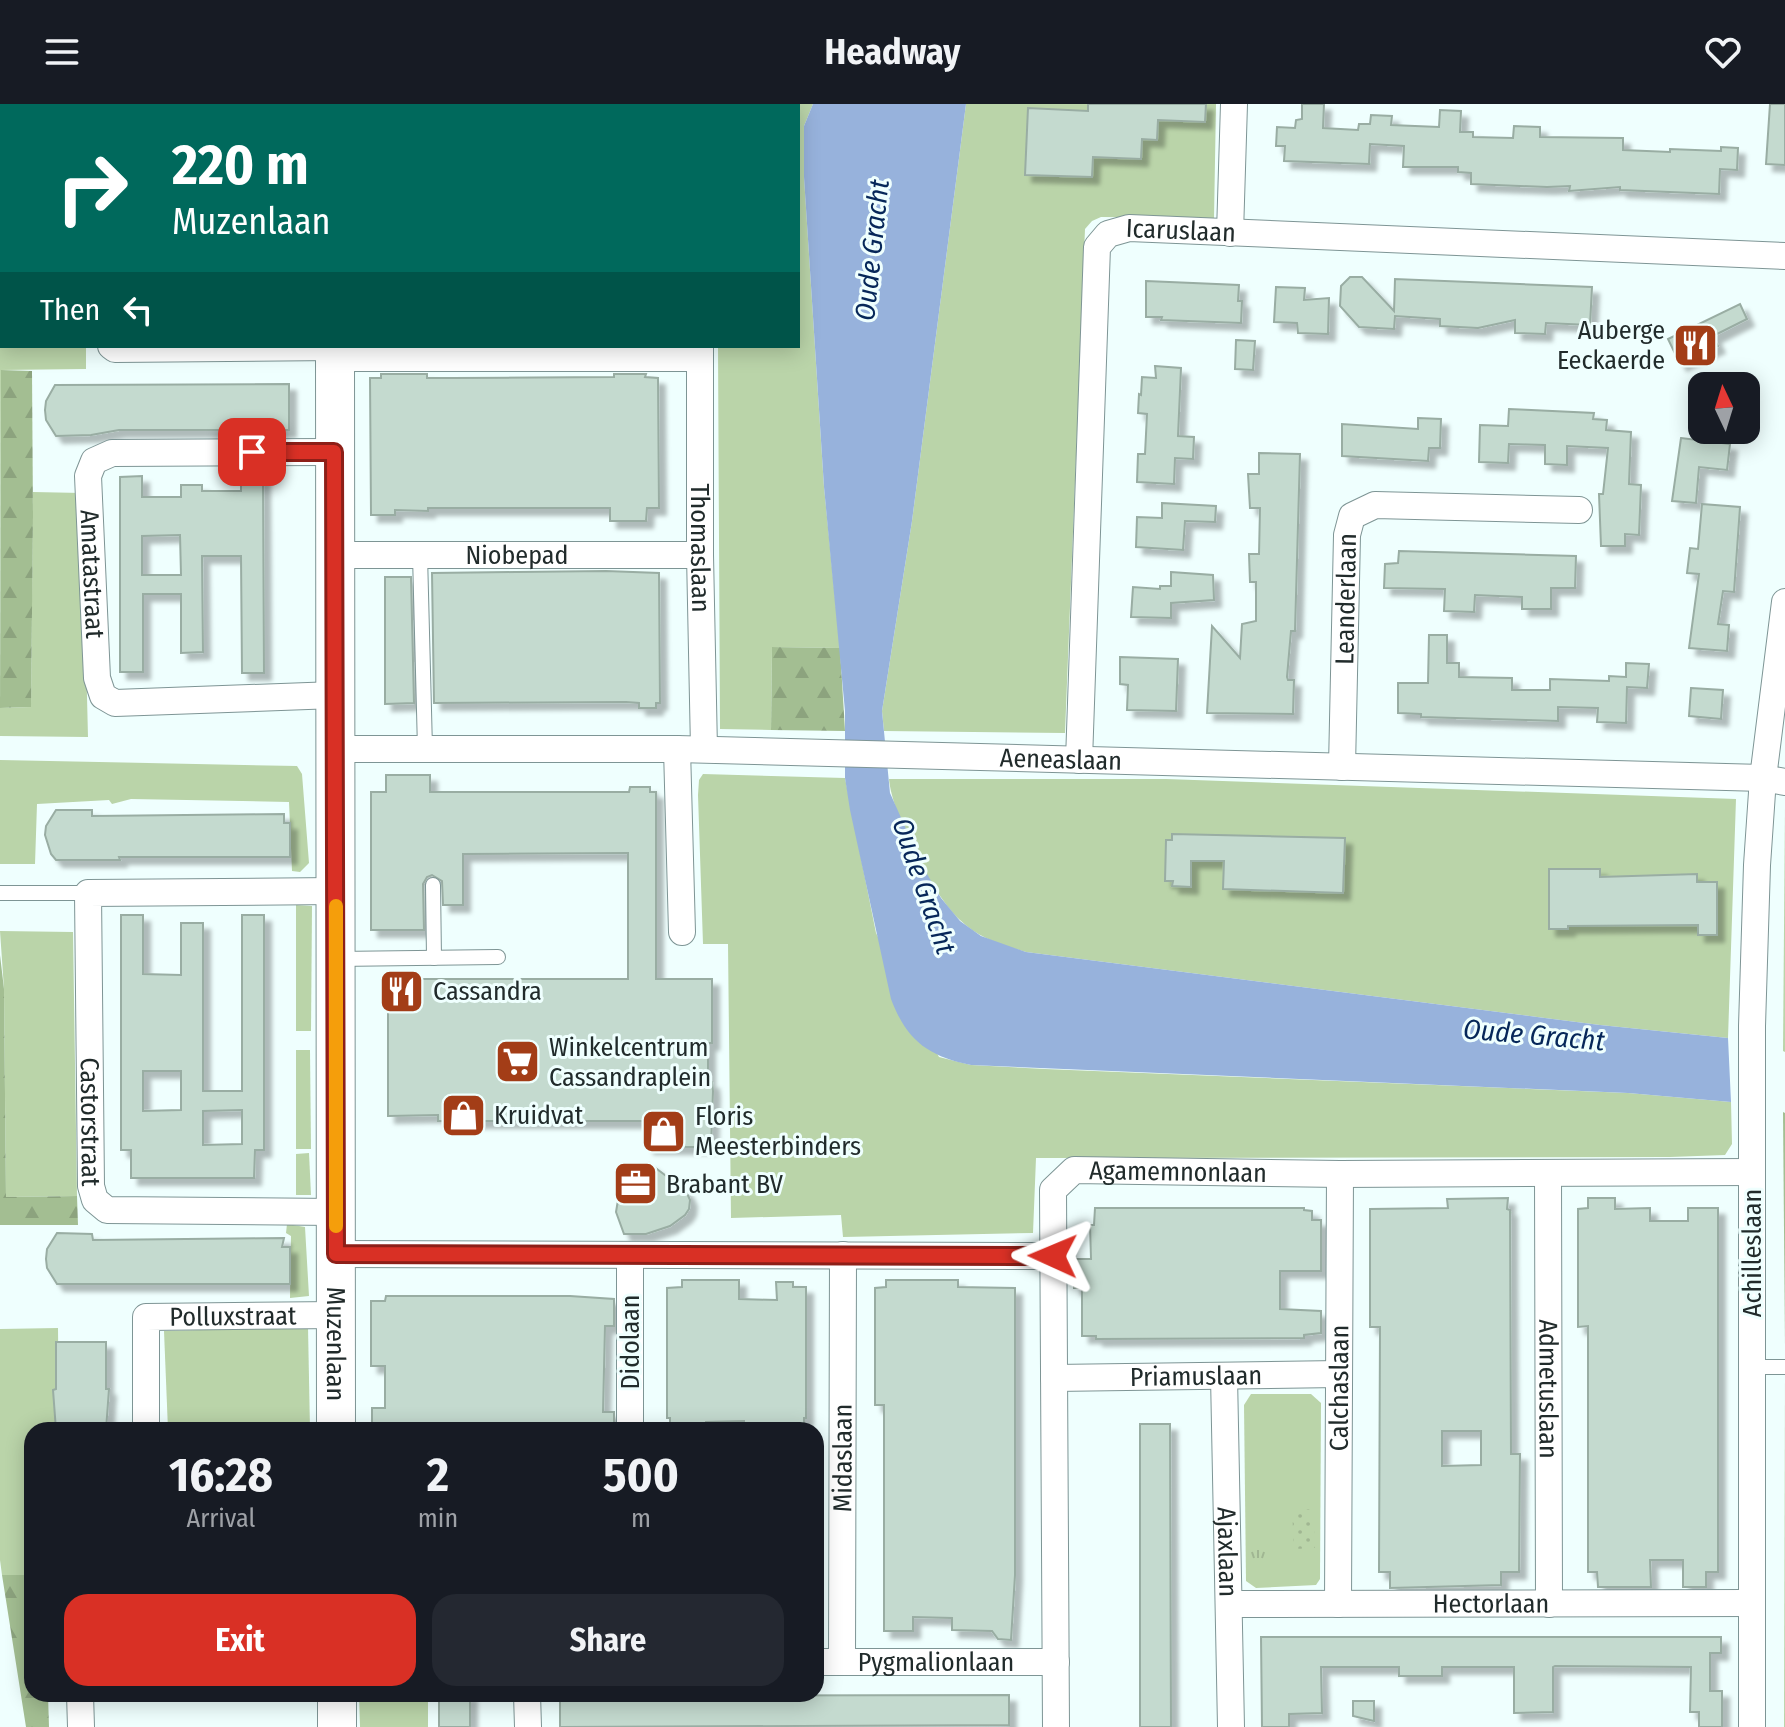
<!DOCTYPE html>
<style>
:root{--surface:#171b24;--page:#242831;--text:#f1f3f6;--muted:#9ea1a6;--accent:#d93025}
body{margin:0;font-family:"Fira Sans Condensed",sans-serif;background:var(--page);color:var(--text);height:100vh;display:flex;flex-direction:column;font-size:30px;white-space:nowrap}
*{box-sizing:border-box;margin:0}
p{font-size:26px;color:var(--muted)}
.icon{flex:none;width:44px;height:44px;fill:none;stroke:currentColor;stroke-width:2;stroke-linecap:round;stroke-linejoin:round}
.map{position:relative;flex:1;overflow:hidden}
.panel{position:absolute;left:24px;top:1318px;width:800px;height:280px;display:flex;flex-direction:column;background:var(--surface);border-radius:24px;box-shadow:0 4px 20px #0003}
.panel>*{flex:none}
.banner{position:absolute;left:0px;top:0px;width:800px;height:244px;box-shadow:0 4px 20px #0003;background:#00695c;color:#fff;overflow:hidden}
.needle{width:52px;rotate:356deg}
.fabs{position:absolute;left:1688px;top:268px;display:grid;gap:16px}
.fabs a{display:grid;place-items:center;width:72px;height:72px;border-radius:16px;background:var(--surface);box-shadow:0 4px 20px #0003;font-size:40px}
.pin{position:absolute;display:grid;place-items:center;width:68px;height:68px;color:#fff;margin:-34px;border-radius:16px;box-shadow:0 4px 12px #0006}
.me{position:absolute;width:88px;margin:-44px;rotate:271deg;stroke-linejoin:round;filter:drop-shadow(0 0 6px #0008)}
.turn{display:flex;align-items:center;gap:28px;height:168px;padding:0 40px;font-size:36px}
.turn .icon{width:104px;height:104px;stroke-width:2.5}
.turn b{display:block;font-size:56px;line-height:68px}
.then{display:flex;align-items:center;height:76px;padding:0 40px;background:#0003;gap:16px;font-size:30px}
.eta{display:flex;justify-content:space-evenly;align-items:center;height:136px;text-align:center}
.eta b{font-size:48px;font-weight:700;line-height:56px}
.primary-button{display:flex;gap:16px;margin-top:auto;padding:16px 40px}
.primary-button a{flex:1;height:92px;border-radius:24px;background:var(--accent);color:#fff;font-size:32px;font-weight:700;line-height:92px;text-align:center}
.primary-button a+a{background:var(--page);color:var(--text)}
header{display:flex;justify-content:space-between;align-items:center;height:104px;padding:0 40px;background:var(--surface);font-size:36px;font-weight:700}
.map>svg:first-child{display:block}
.grass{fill:#bad4a9}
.forest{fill:url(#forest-firs)}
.park{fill:url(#park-tufts)}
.garden{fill:url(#garden-dots)}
.water{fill:#97b2dc}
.building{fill:#c4dacf;stroke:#99ada3;stroke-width:2;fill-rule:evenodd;filter:url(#shadow)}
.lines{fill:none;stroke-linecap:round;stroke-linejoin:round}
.lane-casing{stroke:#7e9595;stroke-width:16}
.street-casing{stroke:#7e9595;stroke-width:28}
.secondary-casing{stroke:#7e9595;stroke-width:40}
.lane{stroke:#fff;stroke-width:14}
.street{stroke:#fff;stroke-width:26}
.secondary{stroke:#fff;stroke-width:38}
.route-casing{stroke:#8d1f18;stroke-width:20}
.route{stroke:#d93025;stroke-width:14}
.slow{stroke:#f59e0b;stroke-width:14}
.labels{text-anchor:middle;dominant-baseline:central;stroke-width:6;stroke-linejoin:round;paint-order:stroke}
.street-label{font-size:26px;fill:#212b2b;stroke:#effffe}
.poi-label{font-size:26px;fill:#212b2b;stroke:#effffe;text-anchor:start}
.water-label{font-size:28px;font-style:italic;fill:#062759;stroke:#effffe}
</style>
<header><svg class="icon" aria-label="menu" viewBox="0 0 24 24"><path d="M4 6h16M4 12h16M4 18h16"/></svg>Headway<svg class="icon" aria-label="heart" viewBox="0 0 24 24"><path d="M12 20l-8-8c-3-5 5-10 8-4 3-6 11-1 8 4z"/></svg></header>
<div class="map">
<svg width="1785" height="1623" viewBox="0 0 1785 1623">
<defs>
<pattern id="forest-firs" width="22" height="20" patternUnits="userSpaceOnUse" patternTransform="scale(2)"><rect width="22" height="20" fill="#a3be92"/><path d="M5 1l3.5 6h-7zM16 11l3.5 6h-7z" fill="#8ca37e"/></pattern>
<pattern id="park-tufts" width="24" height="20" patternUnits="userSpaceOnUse" patternTransform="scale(2)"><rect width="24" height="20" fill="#bad4a9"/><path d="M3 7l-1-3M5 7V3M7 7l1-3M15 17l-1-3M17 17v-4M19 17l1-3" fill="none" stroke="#a0b692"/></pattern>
<pattern id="garden-dots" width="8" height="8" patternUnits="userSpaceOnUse" patternTransform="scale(2)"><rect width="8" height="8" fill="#bad4a9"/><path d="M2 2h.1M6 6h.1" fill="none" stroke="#a0b692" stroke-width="1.8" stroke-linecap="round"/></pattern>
<filter id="shadow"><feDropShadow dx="7" dy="7" stdDeviation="2" flood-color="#0004"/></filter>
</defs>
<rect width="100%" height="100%" fill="#effffe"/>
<g class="grass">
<polygon points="717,0 813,0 804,22 804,73 824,383 840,544 772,543 771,626 720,625 718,242 798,242 798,2"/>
<polygon points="966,0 1216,0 1214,114 1101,113 1092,117 1085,125 1065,629 884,627 882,607 912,417"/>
<polygon points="0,230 2,242 86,242 86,265 1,266 0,524"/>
<polygon points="33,388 82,389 88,633 0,632 0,604 31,603"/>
<polygon points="0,656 297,662 302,670 309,759 300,768 292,767 289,698 131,695 112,700 109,696 37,700 35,760 0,760"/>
<polygon points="703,670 845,674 876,829 939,953 971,961 1045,965 1628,989 1731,998 1732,1040 1725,1051 1670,1053 1036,1054 1033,1129 843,1133 841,1111 731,1114 728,840 703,840 698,691 699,676"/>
<path d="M889 675H1166L1736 695 1728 934 1600 921 1026 848C1002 841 978 834 960 816 933 791 892 711 889 675Z"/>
<polygon points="1785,702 1785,948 1783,947"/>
<polygon points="296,801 312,802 311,927 296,927"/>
<polygon points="0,827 73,828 77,1092 6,1093 4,885"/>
<polygon points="296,946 310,946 311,1045 296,1045"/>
<polygon points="309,1049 311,1091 296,1091 296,1050"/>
<polygon points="287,1120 305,1123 309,1192 290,1194 291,1132 286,1129"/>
<polygon points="308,1223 310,1326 168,1326 164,1227"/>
<polygon points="58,1224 59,1326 32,1326 32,1471 2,1471 0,1456 0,1225"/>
<polygon points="1785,1269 1785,1623 1784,1623"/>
<polygon points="1251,1290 1311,1290 1321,1299 1320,1475 1316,1481 1256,1484 1246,1477 1244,1301"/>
<polygon points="359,1590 428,1590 428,1623 360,1623"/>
</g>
<g class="forest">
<polygon points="1,266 32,267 33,411 31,603 0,604"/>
<polygon points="772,543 840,544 845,627 771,626"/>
<polygon points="0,851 4,885 6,1093 77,1092 78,1121 0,1121"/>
<polygon points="1783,1008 1785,1009 1785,1243"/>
<polygon points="2,1471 32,1471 32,1590 48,1590 49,1623 26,1623"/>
</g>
<polygon class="park" points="1270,1435 1275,1464 1250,1463 1250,1438"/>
<polygon class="garden" points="1313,1405 1315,1444 1294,1445 1292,1406"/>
<path class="water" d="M813 0H966L912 417 882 607 890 689 923 763 941 794 960 817 981 832 1026 848 1600 921 1728 934 1731 998 1628 989 971 961C928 952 907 937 891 895L850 706 845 674V607L824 383 804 73V22Z"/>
<g class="building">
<polygon points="1088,0 1206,0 1205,18 1158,16 1157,36 1142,35 1141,55 1093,53 1092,73 1025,71 1028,4 1088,7"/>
<polygon points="1302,0 1324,0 1323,24 1358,26 1359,20 1370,20 1371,11 1392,12 1391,21 1439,23 1440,6 1461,7 1460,28 1473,28 1473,33 1513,34 1514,22 1540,23 1540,33 1623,34 1623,46 1670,48 1670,45 1721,47 1721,43 1738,44 1737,66 1720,65 1719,90 1620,86 1620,83 1569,87 1570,82 1547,83 1471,80 1471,69 1458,68 1458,63 1403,63 1404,42 1370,40 1369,60 1284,57 1285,42 1276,42 1277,23 1295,24 1296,16 1302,15"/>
<polygon points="1770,0 1785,0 1785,61 1766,60"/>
<polygon points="1350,173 1362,173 1394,207 1395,175 1592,183 1590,221 1546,219 1545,230 1515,229 1515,216 1478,224 1440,222 1440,215 1395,212 1394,225 1359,223 1340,202 1341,182"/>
<polygon points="1146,177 1239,181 1238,197 1242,197 1241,219 1161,216 1162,213 1146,213"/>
<polygon points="1276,183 1305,184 1304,196 1329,194 1328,230 1298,229 1297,219 1274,218"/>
<polygon points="1740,200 1747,215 1713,232 1718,242 1680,260 1668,235"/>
<polygon points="1236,236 1255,237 1253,266 1235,265"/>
<polygon points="1155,262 1181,264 1178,332 1194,333 1193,355 1175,354 1174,380 1137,378 1138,350 1145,350 1147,310 1138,309 1139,290 1141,291 1142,273 1156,274"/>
<polygon points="381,270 427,270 427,274 452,274 614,273 614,270 646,270 645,273 658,274 659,404 647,404 646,417 610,417 610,404 428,404 428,407 395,406 395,411 371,411 370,274 381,274"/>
<polygon points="289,280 289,326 119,326 91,331 56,332 46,316 45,306 46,297 55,281"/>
<polygon points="1509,305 1594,309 1593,315 1607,316 1606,326 1631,328 1629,380 1641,381 1639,431 1625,430 1625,442 1601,442 1599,390 1603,390 1608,344 1567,342 1567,361 1545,360 1545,341 1509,340 1508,359 1479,358 1480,321 1508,322"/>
<polygon points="1418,314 1441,315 1440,344 1429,344 1428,357 1342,352 1342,320 1418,325"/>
<polygon points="1681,334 1730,340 1727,366 1699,363 1696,399 1672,397"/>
<polygon points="1259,349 1300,350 1295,527 1291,527 1287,573 1288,576 1294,576 1293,610 1207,609 1212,522 1240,554 1242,520 1256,517 1256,478 1250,478 1249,450 1259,450 1260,404 1250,404 1248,370 1259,370"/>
<path d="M142 372V393H181V381H202V387H241V372L263 373 264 569H242L241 452H202L203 548 181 549V490H143V568H120V373ZM180 431 181 471H142V432Z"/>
<polygon points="1162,399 1216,402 1215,418 1185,417 1183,446 1136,443 1137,413 1162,414"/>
<polygon points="1702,400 1740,403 1734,488 1723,487 1718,520 1729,521 1727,547 1689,544 1699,470 1687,469 1690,444 1698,445"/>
<polygon points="1399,447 1576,452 1575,484 1551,484 1551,505 1522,505 1522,493 1475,491 1474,508 1444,507 1445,485 1384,484 1385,460 1398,459"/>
<polygon points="606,467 659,469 660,599 656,599 656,604 639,604 639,599 626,598 434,599 432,469"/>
<polygon points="1171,468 1213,471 1214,496 1171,499 1171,514 1131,513 1133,483 1160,485 1160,482 1171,482"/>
<polygon points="385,473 411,473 414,599 385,600"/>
<polygon points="1429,531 1447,531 1447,559 1459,559 1459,573 1512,574 1512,586 1550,586 1550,575 1609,577 1609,572 1626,573 1626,559 1649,560 1647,584 1627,583 1626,619 1597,618 1598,604 1558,603 1558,617 1421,613 1421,610 1398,609 1398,579 1428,579"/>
<polygon points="1120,553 1178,555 1176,607 1127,606 1128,581 1120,580"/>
<polygon points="1691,584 1723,586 1721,615 1689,612"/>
<polygon points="386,671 430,671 430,688 629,688 630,683 650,683 650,688 656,688 656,875 712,875 712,939 708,939 708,978 712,978 713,987 711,1043 647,1043 648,1017 438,1017 438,1011 388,1012 388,875 628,875 628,749 463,750 463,801 443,801 442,777 432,771 427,773 423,780 424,826 371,826 371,688 386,688"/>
<polygon points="56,706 92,706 92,712 284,710 284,719 290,719 290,753 119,753 120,756 56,756 51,750 45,731 46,722"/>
<polygon points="1172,730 1345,734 1343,789 1223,785 1224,757 1191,757 1191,783 1172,782 1173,777 1165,777 1166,736 1172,736"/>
<polygon points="1549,765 1600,765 1600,773 1697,770 1697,778 1717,778 1717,831 1698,831 1698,821 1568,822 1568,825 1549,825"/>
<path d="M121 811H143V870L181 871V819H203V987H242V811H264V1046H255L254 1074H131V1046H121ZM143 967H181V1006L143 1007ZM242 1006V1040L203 1041V1007Z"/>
<polygon points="649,1059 686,1087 690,1096 689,1105 685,1111 670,1122 646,1130 624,1130 616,1108 620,1084 625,1071"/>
<path d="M1508 1094 1507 1105 1510 1106 1511 1350H1520L1519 1468H1501V1481L1390 1484V1468H1379L1380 1223H1370V1105L1448 1104 1447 1095ZM1442 1327H1481V1361L1442 1362Z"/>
<polygon points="1588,1094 1615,1094 1615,1105 1650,1104 1650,1117 1688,1117 1688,1104 1718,1104 1718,1468 1706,1468 1706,1483 1683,1483 1683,1456 1650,1456 1651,1483 1598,1483 1597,1468 1588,1468 1588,1222 1578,1223 1578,1105 1588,1104"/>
<polygon points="1095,1104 1304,1104 1304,1106 1312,1107 1312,1116 1321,1116 1321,1167 1280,1167 1280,1205 1321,1207 1321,1229 1304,1231 1304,1234 1096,1235 1096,1232 1082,1232 1082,1184 1074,1184 1074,1155 1091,1155 1090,1121 1094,1121"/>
<polygon points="57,1129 92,1130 93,1136 284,1134 282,1143 290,1143 290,1180 57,1180 47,1164 46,1155 47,1145"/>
<polygon points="682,1176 739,1176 739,1195 777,1196 776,1178 793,1178 793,1183 806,1183 806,1314 804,1314 804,1326 744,1326 744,1317 706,1318 706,1326 677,1326 677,1321 670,1321 670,1314 667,1314 667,1184 682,1183"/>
<polygon points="886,1176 958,1176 958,1183 1015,1184 1015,1471 1011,1536 998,1535 992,1527 952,1526 952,1514 913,1513 913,1527 884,1527 884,1301 875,1301 875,1184 886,1183"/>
<polygon points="386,1192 570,1192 614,1195 614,1222 605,1222 603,1308 614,1308 614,1326 385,1326 385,1321 372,1321 372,1304 385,1304 385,1262 371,1262 371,1197 385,1197"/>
<polygon points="56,1238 106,1238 106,1285 109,1285 106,1326 56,1326 53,1286 56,1285"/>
<polygon points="1140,1320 1170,1320 1171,1623 1140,1623"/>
<polygon points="1261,1533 1721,1533 1721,1549 1710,1549 1710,1587 1722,1587 1722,1623 1699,1623 1699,1608 1690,1608 1691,1563 1555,1562 1553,1563 1553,1608 1514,1609 1514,1563 1442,1563 1442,1572 1399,1572 1399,1563 1321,1563 1322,1609 1289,1610 1289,1623 1262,1623"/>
<rect x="439" y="1590" width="31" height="33"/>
<polygon points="1009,1591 1009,1621 560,1623 560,1592"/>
<polygon points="1353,1597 1374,1597 1374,1617 1353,1612"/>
</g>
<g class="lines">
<defs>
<g id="lane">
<polyline points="420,451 425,645"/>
<polyline points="433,781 434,854"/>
<polyline points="0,789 88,789"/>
<polyline points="336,855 498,853"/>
<polyline points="1752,1263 1785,1263"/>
</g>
<g id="street">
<polyline points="93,0 93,2"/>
<polyline points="697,0 697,2"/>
<polyline points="1230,129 1234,0"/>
<polyline points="111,242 115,245 335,243"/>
<path id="s1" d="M700 242V451L704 645"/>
<polyline points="335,254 700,254"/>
<path id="s2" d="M334 348 112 349 94 357 88 372 97 574 103 592 115 599 335 591"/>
<path id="s3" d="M335 451H700"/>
<path id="s4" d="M335 645H677L1763 674 1785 678"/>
<polyline points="677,645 682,828"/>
<path id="s5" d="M1079 656 1097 143 1108 130 1129 124 1785 152"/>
<path id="s6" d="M1342 663 1347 431 1352 412 1375 401 1579 406"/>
<path id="s7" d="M335 787 88 789 91 1082 95 1096 107 1106 336 1108"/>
<path id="s8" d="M1548 1069 1549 1500"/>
<polyline points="336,1150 1053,1152"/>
<path id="s9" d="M1224 1272 1231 1623"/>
<path id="s10" d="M1054 1274 1339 1270"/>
<path id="s11" d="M146 1326V1213L337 1211"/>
<polyline points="630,1326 630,1151"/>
<path id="s12" d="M1229 1500 1752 1499"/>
<path id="s13" d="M1338 1500 1340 1070"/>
<path id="s14" d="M816 1558H1056"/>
<path id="s15" d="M842 1558 843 1151"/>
<polyline points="80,1590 81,1623"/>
<polyline points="527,1590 528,1623"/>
<path id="s16" d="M1056 1623 1053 1086 1074 1066 1340 1070 1752 1068"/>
<polyline points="1752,1623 1752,922 1757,761 1763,674 1785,498"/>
</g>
<g id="secondary">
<polyline points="334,0 334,2"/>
<path id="s17" d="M335 242 336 1326"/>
<polyline points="337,1590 337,1623"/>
</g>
</defs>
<use href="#lane" class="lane-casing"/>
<use href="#street" class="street-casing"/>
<use href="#secondary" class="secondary-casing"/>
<use href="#lane" class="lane"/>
<use href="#street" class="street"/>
<use href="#secondary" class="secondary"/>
</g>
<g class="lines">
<defs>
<polyline id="route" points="252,348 334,348 336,1150 1053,1152"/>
</defs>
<use href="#route" class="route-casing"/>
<use href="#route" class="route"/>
<polyline class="slow" points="336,802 336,1122"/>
</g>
<defs>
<symbol id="restaurant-square" viewBox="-11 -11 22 22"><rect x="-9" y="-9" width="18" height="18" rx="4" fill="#a33d17" stroke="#effffe"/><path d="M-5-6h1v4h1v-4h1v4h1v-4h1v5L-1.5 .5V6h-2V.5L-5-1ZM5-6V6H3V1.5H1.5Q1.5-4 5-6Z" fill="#fff"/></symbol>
<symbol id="supermarket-square" viewBox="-11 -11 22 22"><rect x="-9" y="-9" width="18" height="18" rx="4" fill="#a33d17" stroke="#effffe"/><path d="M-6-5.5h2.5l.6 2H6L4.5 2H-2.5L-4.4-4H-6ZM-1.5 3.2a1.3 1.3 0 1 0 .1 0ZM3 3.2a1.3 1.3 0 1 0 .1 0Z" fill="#fff"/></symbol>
<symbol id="shop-square" viewBox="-11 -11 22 22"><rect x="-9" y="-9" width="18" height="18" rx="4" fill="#a33d17" stroke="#effffe"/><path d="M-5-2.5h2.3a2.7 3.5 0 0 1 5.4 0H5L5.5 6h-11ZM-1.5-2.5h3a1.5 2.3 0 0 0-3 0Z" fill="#fff"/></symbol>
<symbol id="office-square" viewBox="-11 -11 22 22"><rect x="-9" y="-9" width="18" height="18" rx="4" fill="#a33d17" stroke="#effffe"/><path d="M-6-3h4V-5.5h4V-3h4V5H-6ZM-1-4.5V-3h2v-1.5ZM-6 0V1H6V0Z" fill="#fff"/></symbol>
</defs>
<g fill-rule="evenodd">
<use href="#restaurant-square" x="1670" y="216" width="51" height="51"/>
<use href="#restaurant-square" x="376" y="862" width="51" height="51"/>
<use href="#supermarket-square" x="492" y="932" width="51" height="51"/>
<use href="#shop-square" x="438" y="986" width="51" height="51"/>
<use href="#shop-square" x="638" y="1002" width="51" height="51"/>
<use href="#office-square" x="610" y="1054" width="51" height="51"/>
</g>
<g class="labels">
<g class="street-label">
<text stroke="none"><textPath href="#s5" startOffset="604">Icaruslaan</textPath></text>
<text stroke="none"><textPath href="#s1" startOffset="202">Thomaslaan</textPath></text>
<text stroke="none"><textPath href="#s3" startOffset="182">Niobepad</textPath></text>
<text stroke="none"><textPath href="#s2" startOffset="356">Amatastraat</textPath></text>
<text stroke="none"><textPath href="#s6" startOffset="168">Leanderlaan</textPath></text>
<text stroke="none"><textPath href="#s4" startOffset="726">Aeneaslaan</textPath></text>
<text stroke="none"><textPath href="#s7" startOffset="476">Castorstraat</textPath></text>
<text stroke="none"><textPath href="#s16" startOffset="670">Agamemnonlaan</textPath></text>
<text transform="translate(1752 1149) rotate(-90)">Achilleslaan</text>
<text stroke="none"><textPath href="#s11" startOffset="200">Polluxstraat</textPath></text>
<text transform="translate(630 1238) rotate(-90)">Didolaan</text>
<text stroke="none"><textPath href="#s17" startOffset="998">Muzenlaan</textPath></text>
<text stroke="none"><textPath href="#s10" startOffset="142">Priamuslaan</textPath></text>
<text stroke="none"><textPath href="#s8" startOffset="216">Admetuslaan</textPath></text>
<text stroke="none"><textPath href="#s13" startOffset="216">Calchaslaan</textPath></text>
<text stroke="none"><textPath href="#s15" startOffset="204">Midaslaan</textPath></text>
<text stroke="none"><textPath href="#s9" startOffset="176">Ajaxlaan</textPath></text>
<text stroke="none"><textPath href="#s12" startOffset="262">Hectorlaan</textPath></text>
<text stroke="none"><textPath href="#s14" startOffset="120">Pygmalionlaan</textPath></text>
</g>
<g class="poi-label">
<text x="1665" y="226" text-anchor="end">Auberge<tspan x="1665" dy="30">Eeckaerde</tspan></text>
<text x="433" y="887">Cassandra</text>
<text x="549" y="943">Winkelcentrum<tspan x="549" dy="30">Cassandraplein</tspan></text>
<text x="494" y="1011">Kruidvat</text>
<text x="695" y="1012">Floris<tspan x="695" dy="30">Meesterbinders</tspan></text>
<text x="666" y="1080">Brabant BV</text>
</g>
<g class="water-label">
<text transform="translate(872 146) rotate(-84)">Oude Gracht</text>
<text transform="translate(924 782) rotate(71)">Oude Gracht</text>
<text transform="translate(1534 931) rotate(5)">Oude Gracht</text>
</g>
</g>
</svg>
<div class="fabs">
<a><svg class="needle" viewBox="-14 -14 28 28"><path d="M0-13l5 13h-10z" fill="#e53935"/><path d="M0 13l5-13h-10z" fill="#9ea1a6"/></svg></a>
</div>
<div class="pin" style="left:252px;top:348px;background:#d93025"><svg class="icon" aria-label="arrive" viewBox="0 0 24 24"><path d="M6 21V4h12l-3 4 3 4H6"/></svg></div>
<svg class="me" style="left:1053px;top:1152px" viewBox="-20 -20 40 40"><path d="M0-17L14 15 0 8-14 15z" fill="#d93025" stroke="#fff" stroke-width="4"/></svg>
<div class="banner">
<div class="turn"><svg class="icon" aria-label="right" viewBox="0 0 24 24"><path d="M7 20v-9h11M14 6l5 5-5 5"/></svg><div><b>220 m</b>Muzenlaan</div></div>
<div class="then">Then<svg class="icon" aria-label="left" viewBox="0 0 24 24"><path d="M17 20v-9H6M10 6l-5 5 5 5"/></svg></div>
</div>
<section class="panel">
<div class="eta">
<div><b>16:28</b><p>Arrival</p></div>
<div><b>2</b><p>min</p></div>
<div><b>500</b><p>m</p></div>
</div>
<div class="primary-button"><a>Exit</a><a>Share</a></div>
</section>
</div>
